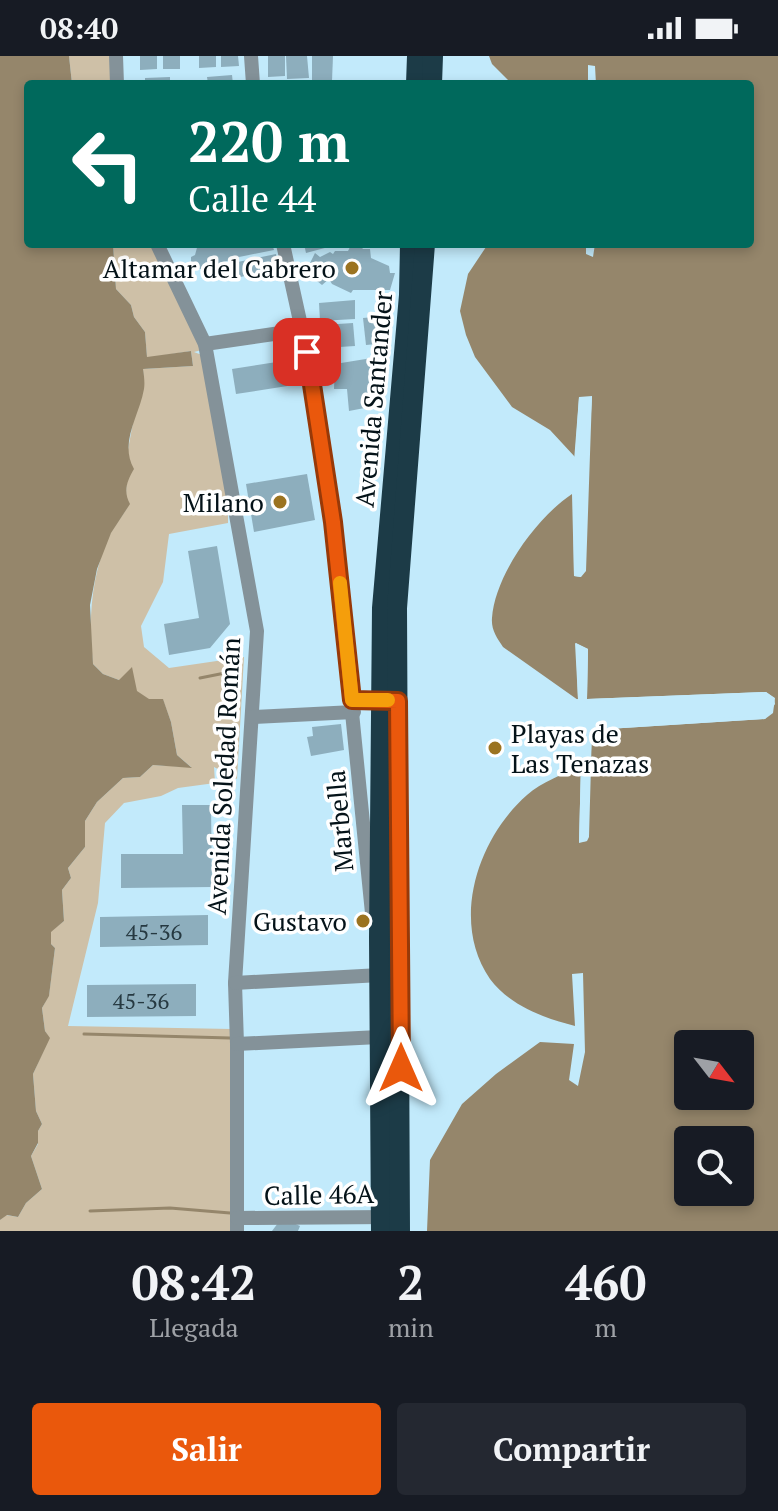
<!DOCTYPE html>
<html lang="es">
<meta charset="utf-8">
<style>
:root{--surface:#171b24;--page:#242831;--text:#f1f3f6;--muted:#9ea1a6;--accent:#ea580c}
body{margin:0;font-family:"PT Serif",serif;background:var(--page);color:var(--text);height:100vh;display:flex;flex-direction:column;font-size:30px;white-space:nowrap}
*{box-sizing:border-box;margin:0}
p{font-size:26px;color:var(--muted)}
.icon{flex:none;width:44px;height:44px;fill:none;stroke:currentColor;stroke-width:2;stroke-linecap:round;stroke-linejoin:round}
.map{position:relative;height:1175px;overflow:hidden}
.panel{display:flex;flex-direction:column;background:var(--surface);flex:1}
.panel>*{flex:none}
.top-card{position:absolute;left:24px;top:24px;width:730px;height:168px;border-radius:8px;box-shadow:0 4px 12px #0003;background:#00695c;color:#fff;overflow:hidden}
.needle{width:52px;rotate:121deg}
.fabs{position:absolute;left:674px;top:974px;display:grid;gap:16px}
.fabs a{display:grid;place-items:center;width:80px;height:80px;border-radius:8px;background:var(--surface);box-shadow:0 4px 12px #0003;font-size:40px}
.pin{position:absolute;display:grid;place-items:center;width:68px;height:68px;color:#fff;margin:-34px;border-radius:16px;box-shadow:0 4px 12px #0006}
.me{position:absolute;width:88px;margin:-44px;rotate:0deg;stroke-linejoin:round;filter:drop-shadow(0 0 6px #0008)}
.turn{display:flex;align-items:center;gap:28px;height:168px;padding:0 32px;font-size:36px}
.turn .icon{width:104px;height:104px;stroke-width:2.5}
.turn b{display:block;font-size:56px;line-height:68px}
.eta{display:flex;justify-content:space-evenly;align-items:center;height:136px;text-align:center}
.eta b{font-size:48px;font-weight:800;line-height:56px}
.cta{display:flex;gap:16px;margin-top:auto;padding:16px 32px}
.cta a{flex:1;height:92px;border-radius:8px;background:var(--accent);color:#fff;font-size:32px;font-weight:800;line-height:92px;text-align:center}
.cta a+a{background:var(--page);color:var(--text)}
.status{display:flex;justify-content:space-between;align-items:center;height:56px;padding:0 40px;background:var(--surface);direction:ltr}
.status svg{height:22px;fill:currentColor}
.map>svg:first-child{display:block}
.green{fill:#cec0a7}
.water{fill:#95866b;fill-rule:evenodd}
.pier{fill:#c2eafb}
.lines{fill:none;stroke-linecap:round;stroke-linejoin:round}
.stream{stroke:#95866b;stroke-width:3}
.building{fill:#8daebd}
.minor{stroke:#849299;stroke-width:14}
.highway{stroke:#1c3b47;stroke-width:20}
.route-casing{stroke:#983908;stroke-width:20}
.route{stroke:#ea580c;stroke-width:14}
.slow{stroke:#f59e0b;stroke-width:14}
.poi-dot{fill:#9b7320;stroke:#fff;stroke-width:3}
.labels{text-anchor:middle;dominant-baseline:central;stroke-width:7;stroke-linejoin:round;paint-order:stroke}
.number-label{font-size:22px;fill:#263941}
.poi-label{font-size:26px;fill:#041218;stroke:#fff;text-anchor:end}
.street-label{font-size:26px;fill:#041218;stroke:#fff}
</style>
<div class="status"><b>08:40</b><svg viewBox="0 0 49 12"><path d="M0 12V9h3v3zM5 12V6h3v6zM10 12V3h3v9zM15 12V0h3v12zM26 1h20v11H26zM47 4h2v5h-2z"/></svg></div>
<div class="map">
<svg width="778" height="1175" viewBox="0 0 778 1175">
<rect width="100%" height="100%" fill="#c2eafb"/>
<g class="green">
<polygon points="69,0 110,0 111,28 72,28"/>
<path d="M113 188H150L202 294 194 296 202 299 228 447V467L169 478 163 526 141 570 144 591 169 612 244 601 237 723 214 711 215 727 178 732 161 740 124 747 105 767 98 847 68 970 232 973 234 1175H0V1164L6 1159 18 1161 26 1147 42 1133 31 1100 38 1088V1075L42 1068 36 1055 33 1018 49 982 45 975 42 952 49 939 55 892 51 888V875L64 865 62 834 71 822 68 812 85 791V765L97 746 123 722 140 721 153 709 191 711 177 699 171 666 163 644 148 643 119 624 103 618 93 608C88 563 91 521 109 480 114 469 124 459 129 448L126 440 127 399 134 361 144 331 143 313 193 310 191 295 147 302 145 276 134 261 131 249 116 233Z"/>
</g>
<g class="water">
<path d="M0 0H69L72 28H28V188H113L116 233 131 249 134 261 145 276 147 301 191 295 193 310 143 313C144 319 145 327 144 333 139 361 119 386 134 413 127 425 123 435 130 448L111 477 97 513 90 549 93 608 103 618 119 624 132 611 137 635 149 643H163L171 666 177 699 192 712 153 709 140 721 123 722 97 746 85 765V791L68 812 71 822 62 834 64 865 51 876V888L55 892 49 940 42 952 45 975 50 982 33 1018 36 1055 42 1068 38 1075V1087L31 1100 42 1133 26 1147 18 1161 7 1159 0 1164Z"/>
<path d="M489 0H778V1175H427L430 1104 462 1048 496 1018 540 986 574 988 569 1024 578 1030 585 996 583 917 572 918 575 970C544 962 510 950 490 923 450 865 478 782 527 739 542 726 563 718 581 710L579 786 587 785 592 674 765 663 775 648 774 642 766 636 587 643 588 593 576 587 578 644 503 591C497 582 491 574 492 562 495 519 537 461 572 438L574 520 581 521 592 341H579L575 401 550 374 512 351 475 301 466 279 460 255 468 218 488 188H586V198L593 201 595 188H750V28H596L595 10 588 9V28H512L492 8ZM688 988H740V1040H688ZM688 1084H740V1136H688Z"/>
</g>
<g class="pier">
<polygon points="592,340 586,515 581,521 574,520 573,434 576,437 577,516 580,517 588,344 583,345 579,401 574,405 579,341"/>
<polygon points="575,587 588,593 587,643 766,636 775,642 773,657 765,663 592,674 589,781 587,785 579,787 581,706 585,709 583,782 589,671 764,659 769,655 771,648 766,640 586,646 583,643 583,595 580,593 582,644 576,648 571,644 578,643"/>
</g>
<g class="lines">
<g class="stream">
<polyline points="200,622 240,614"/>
<polyline points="84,978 230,982"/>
<polyline points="90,1155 170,1152 230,1157"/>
</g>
</g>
<g class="building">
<polygon points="140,0 157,0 157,13 140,14"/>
<rect x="163" y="0" width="17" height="13"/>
<polygon points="199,0 216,0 216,11 199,12"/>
<polygon points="221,0 238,0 239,10 221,11"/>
<polygon points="268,0 285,0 285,20 268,21"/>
<polygon points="286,0 307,0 309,22 287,23"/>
<polygon points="312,0 333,0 332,25 312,25"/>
<polygon points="232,19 233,28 208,28 207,21"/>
<polygon points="170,21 170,28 145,28 145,22"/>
<polygon points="198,188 272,188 274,194 239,201 204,213 191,213 191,201 195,199"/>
<polygon points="304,188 336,188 336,189 306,197"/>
<polygon points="359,188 363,193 370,193 371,202 389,210 390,217 395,217 390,234 353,234 351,237 332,228 329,223 322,229 317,225 317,220 313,214 315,210 310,207 315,197 320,201 330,196 333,198 335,195 348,195 351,189"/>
<polygon points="276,198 279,213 221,225 218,210"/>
<polygon points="355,244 355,263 320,265 319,247"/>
<polygon points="384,260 387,287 366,289 363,262"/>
<polygon points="353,267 355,290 324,292 323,269"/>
<polygon points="378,301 380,349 349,355 347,333 334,333 335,308"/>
<polygon points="296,303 300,328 236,338 232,313"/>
<polygon points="307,418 315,464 254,476 246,428"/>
<polygon points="217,490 230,568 210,592 169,599 164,568 199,562 188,495"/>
<polygon points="341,668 344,694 311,700 307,681 313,680 312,671"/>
<polygon points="182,749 211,749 212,831 121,832 121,798 183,798"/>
<polygon points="208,859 208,889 100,891 100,861"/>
<polygon points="196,928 196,960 87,961 87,929"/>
<polygon points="291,1166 300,1170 298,1175 272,1175 278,1167"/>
</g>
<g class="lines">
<g class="minor">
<polyline points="116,0 117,28"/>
<polyline points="251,0 253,28"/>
<polyline points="157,188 205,288 257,575 235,927 237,988 237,1175"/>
<polyline points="283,188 309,306 333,466 372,857"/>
<polyline points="205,288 301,274"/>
<polyline points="252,661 354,656"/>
<polyline points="235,927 380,919"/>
<polyline points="237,988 379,981"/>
<polyline points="237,1162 389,1161"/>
</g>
<g class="highway">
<polyline points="416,28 417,0"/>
<polyline points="432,28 433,0"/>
<polyline points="381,1175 379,881 382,552 409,239 410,188"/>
<polyline points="400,1175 397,552 425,188"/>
</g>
</g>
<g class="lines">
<defs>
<polyline id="route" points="307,296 333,466 352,644 398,645 401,1012"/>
</defs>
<use href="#route" class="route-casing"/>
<use href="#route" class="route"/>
<polyline class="slow" points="340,527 352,644 388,644"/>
</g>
<g class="poi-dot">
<circle cx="352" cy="212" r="8"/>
<circle cx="280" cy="446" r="8"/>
<circle cx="495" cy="692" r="8"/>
<circle cx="363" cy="865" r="8"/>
</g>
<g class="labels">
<g class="number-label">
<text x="154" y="875">45-36</text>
<text x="141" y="944">45-36</text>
</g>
<g class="poi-label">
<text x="336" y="212">Altamar del Cabrero</text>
<text x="264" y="446">Milano</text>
<text x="511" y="677" text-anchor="start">Playas de<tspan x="511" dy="30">Las Tenazas</tspan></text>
<text x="347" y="865">Gustavo</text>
</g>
<g class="street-label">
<text transform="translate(373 343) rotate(-85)">Avenida Santander</text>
<text transform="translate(223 720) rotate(-87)">Avenida Soledad Román</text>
<text transform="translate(339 765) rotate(-95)">Marbella</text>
<text transform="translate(319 1138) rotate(-1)">Calle 46A</text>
</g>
</g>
</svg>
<div class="fabs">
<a><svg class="needle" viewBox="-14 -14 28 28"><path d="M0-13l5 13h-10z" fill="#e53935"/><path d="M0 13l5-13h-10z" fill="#9ea1a6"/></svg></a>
<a><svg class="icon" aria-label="search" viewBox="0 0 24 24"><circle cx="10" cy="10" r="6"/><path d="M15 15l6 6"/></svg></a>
</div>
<div class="pin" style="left:307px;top:296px;background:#d93025"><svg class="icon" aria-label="arrive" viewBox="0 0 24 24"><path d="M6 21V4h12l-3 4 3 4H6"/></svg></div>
<svg class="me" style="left:401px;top:1012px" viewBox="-20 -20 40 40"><path d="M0-17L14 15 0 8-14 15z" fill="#ea580c" stroke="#fff" stroke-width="4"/></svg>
<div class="top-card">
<div class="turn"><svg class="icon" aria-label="left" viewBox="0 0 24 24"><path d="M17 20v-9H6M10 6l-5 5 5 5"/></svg><div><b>220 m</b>Calle 44</div></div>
</div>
</div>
<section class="panel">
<div class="eta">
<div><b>08:42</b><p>Llegada</p></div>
<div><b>2</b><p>min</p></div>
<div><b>460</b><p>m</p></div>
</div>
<div class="cta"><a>Salir</a><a>Compartir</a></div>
</section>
